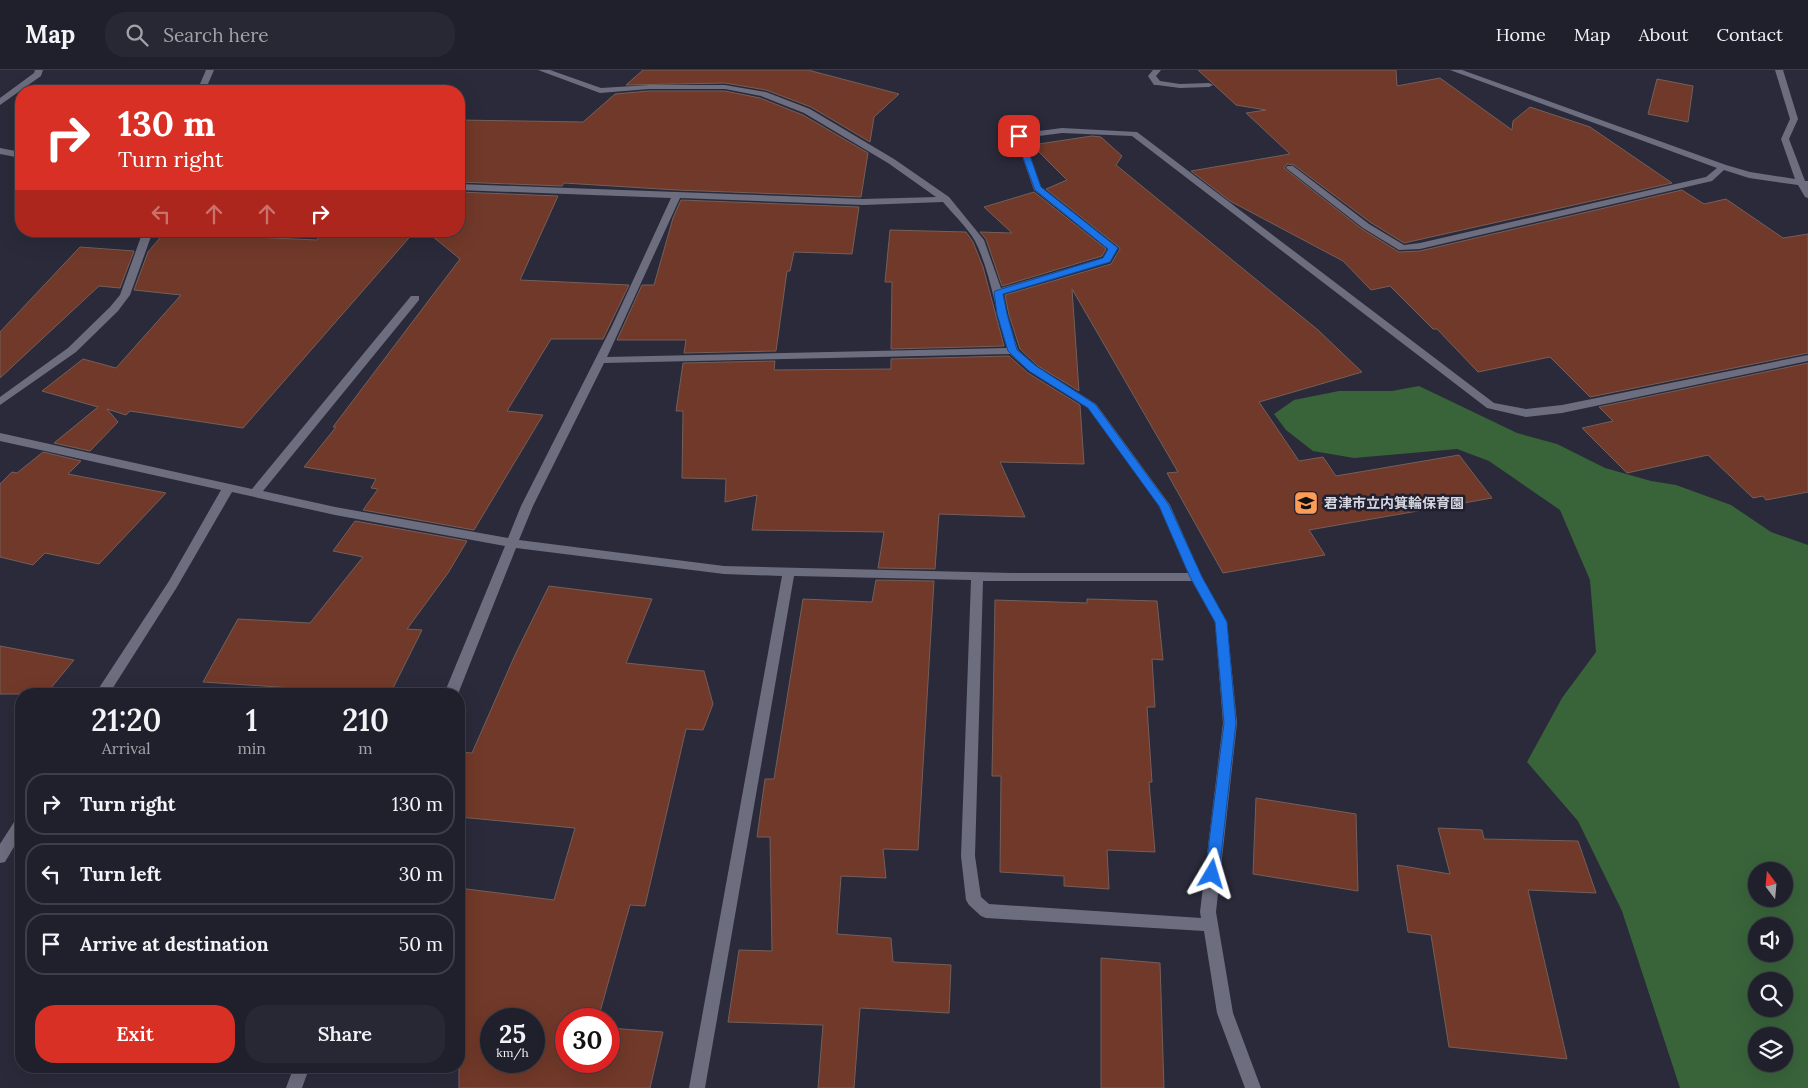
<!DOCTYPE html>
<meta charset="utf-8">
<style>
:root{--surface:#20202c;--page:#282834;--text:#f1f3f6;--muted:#a2a3a9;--line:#3d3e48;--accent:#d93025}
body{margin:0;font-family:Lora,"Noto Sans JP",serif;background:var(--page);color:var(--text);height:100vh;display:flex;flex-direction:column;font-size:19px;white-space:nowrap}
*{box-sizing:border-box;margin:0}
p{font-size:16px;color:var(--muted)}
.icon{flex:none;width:28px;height:28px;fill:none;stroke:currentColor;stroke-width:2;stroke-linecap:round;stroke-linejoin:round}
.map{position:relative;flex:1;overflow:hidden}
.panel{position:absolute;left:15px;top:618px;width:450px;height:385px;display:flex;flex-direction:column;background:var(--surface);border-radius:20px;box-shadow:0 5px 20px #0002,0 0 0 1px var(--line)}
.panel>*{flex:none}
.top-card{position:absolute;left:15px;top:15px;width:450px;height:152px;border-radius:20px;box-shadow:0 5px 20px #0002,0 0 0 1px var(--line);background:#d93025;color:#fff;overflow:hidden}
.needle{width:32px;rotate:344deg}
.fabs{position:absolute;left:1748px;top:792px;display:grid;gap:10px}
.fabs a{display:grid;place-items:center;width:45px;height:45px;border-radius:50%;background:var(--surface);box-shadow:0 5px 20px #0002,0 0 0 1px var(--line);font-size:25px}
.speed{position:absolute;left:480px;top:938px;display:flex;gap:10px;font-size:25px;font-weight:700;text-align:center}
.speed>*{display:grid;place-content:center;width:65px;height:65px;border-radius:50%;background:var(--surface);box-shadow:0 5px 20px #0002,0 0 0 1px var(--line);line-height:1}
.speed small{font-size:12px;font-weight:400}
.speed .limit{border:8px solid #d22;background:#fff;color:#111}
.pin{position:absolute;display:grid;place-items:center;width:42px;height:42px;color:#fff;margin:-21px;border-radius:10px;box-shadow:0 2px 8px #0006}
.me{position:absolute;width:55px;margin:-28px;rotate:7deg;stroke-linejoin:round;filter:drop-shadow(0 0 4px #0008)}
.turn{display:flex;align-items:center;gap:18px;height:105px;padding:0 20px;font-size:22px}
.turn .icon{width:65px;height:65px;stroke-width:2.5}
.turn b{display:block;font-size:35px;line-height:42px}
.lanes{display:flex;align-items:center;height:48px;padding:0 20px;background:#0003;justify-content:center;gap:25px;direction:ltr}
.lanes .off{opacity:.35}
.eta{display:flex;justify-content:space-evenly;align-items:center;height:85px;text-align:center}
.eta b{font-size:30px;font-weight:600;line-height:35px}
.action{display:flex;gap:10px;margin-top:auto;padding:10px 20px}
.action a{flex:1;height:58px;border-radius:20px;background:var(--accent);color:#fff;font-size:20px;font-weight:600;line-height:58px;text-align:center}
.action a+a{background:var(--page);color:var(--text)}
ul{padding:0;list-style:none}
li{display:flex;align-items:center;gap:15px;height:62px;margin:0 10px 8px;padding:0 10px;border:2px solid var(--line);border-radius:20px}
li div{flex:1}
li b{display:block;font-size:19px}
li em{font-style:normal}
header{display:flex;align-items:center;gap:30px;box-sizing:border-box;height:70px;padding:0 25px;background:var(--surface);border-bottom:1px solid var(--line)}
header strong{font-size:24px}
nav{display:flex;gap:28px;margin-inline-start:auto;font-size:18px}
.search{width:350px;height:45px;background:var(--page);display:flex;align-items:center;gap:12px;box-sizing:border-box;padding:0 18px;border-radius:20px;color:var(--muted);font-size:19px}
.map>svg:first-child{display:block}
.forest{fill:#39643a;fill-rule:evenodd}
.building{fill:#713929;stroke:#745f59;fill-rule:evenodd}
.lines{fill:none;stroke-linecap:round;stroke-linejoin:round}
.minor{fill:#6d6d80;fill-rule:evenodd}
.route{fill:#1a73e8;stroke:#114b97}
.labels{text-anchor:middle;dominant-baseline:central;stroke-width:5;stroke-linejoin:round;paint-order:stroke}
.poi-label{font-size:14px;font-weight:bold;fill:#d5d6e0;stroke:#202030;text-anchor:start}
</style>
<header>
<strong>Map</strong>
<div class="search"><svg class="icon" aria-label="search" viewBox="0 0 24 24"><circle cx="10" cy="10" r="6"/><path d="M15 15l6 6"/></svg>Search here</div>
<nav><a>Home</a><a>Map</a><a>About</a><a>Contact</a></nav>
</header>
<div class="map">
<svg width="1808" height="1018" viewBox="0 0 1808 1018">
<rect width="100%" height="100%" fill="#2a2a3a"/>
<path class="forest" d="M1419 316 1517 363 1557 374 1605 398 1651 411 1676 415 1731 435 1771 462 1808 475V1018H1680L1622 841 1578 751 1527 692 1562 628 1596 582 1590 510 1560 440 1489 391 1457 379 1354 388 1313 381 1286 360 1274 344 1294 330 1339 321H1392ZM1756 801H1784V829H1756ZM1756 856H1784V884H1756ZM1756 911H1784V939H1756ZM1784 966V994H1756V966Z"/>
<g class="building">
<polygon points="643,0 808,0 899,24 874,47 870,72 811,37 766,20 725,13 626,15"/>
<polygon points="1198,0 1396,0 1397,16 1440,8 1512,60 1513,51 1530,37 1590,57 1672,113 1404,173 1370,152 1294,95 1287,94 1284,98 1362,159 1399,182 1420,181 1682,120 1704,134 1726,129 1783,168 1808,164 1808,283 1590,327 1550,287 1478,302 1437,259 1433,259 1390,216 1371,220 1343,191 1230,131 1191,101 1290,84 1246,43 1266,40 1236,35"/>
<polygon points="1657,9 1693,16 1688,52 1648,44"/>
<polygon points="649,21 725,21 760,28 803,45 868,83 861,127 677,120 564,113 562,116 459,112 459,50 583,52 615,24"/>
<polygon points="1092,66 1101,67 1122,86 1116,95 1318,260 1362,302 1259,332 1299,391 1323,387 1336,406 1459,385 1492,428 1309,460 1325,485 1223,503 1167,403 1178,402 1072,219 1079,321 1038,296 1020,279 1009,245 1005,225 1111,194 1120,179 1119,177 1046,119 1067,110 1032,75"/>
<polygon points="459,122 558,126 520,210 629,215 603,269 551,269 507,341 543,345 474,460 363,440 378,419 371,418 376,409 304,397 336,357 333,357 460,189 426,161 459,161"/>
<polygon points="1034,122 1106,179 1102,186 1002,216 986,169 980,162 1012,163 984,137"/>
<polygon points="681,130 859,137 852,184 794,182 790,201 787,201 776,281 684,283 686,270 617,270 642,215 654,215 673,148"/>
<polygon points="890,160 966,162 973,172 983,197 1004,276 891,279 892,212 885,212"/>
<polygon points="323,161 415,161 243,358 130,341 126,345 107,339 118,352 90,381 54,373 98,337 42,321 83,289 116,298 181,225 134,220 148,182 164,163 317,170"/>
<polygon points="80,177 134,181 120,218 99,216 0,308 0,262"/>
<polygon points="1009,286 1028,303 1080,335 1084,394 1000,392 1025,447 939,444 935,499 878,498 884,462 752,460 757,425 725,432 726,409 682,408 683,341 676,341 683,293 775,291 774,300 891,299 891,289"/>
<polygon points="1808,293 1808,422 1766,430 1763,426 1753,428 1708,385 1627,403 1582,358 1613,351 1599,337"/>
<polygon points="43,382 81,391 68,404 166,423 99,494 45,483 33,495 0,487 0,414 12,402 17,403"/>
<polygon points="355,451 467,471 448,503 407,559 422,560 390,624 289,624 293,618 203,612 238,549 310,553 363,487 333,481"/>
<polygon points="876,510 934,511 918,780 883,779 886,808 841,806 837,864 891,868 893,892 951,895 949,943 860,938 854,1018 818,1018 823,955 728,952 739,880 772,881 770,767 757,767 765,709 774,709 803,529 872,532"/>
<path d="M549 516 652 529 626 593 704 601 713 634 703 660 686 659 645 836 630 835 598 949H566V991H609V958L663 962 650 1018H459V818L554 830 575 758 459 747V682L472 683 515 585ZM491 949H534V991H491Z"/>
<polygon points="1087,529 1157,531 1163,590 1152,589 1155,637 1147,637 1152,712 1149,712 1155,782 1107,780 1109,819 1064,816 1064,806 1000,802 1001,706 992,706 995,530 1087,533"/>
<polygon points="0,576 74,590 46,624 0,624"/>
<polygon points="1256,728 1356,744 1358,821 1253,804"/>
<polygon points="1438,758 1482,760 1484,769 1578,771 1596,823 1528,820 1567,989 1449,977 1431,865 1408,862 1397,795 1450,804"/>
<polygon points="1101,888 1160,893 1164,1018 1101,1018"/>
</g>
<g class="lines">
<g class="minor">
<polygon points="35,0 43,0 41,6 0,35 0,28 34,3"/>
<polygon points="206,0 214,0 205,21 197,21"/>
<path d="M538 0H550L601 18 649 15H725L766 22 810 39 894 89 949 127 984 170 1001 218 1103 188 1108 179 1034 120 1015 66 1016 64 1062 58 1137 62 1494 333 1526 339 1562 335 1808 285V291L1562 343 1526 347 1487 338 1132 66 1062 63 1024 68 1041 117 1118 178 1110 192 1003 224 1007 245 1018 280 1037 297 1096 334 1170 435 1202 507 1227 552 1237 653 1216 842 1233 943 1261 1018H1245L1217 943 1204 861 986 848 981 846 969 835 966 830 961 786 971 510 794 506 705 1018H689L782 506 724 504 516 478 458 624H444L505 476 335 445 232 422 177 517 109 624H95L169 511 221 420 0 371V363L252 419 411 226H419V230L263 421 335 437 508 468 521 436 612 256 671 128 459 120V114L863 129 936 127 888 93 804 43 761 26 725 19H649L600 23ZM680 128 863 135 943 132C953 144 967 157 975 171 991 203 996 244 1007 278L607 287ZM1010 284 1029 301 1088 338 1159 436 1188 503H1012L724 496 519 470 533 436 604 293ZM983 511H1192L1215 552 1223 653 1200 842 1201 848 989 834 981 827 975 786Z"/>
<polygon points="1153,0 1161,0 1156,6 1160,11 1180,14 1209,13 1213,15 1209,17 1180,18 1157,15 1154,15 1148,6"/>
<polygon points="1450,0 1462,0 1726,95 1750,102 1795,109 1781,69 1790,49 1775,0 1783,0 1798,49 1789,69 1805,111 1808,111 1808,128 1805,127 1798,115 1749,108 1724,100 1712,111 1420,179 1399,180 1363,158 1286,98 1287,96 1293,96 1369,154 1404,175 1420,173 1706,107 1717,98"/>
<polygon points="0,78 21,82 21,88 0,84"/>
<polygon points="143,161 153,161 130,225 118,241 76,282 0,335 0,327 68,278 110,237 120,225"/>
<polygon points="21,747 21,765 5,792 0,793 0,774 16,749"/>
<polygon points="294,996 310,996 302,1018 286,1018"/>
</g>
</g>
<polygon class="route" points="1017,64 1023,66 1041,117 1118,178 1110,192 1003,224 1007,244 1017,280 1036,296 1095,334 1169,435 1202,507 1227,552 1236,653 1219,804 1217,808 1212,810 1207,808 1205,804 1224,653 1215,552 1190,507 1159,436 1088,338 1029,301 1008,281 997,244 994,222 995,221 1103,188 1108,179 1035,120 1015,66"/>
<defs>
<symbol id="school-square" viewBox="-11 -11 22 22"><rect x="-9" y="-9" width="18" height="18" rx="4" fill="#fd9c56" stroke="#202030"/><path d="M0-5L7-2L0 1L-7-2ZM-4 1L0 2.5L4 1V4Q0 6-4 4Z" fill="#111"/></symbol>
</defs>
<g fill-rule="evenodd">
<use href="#school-square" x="1292" y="419" width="28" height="28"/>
</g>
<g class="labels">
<g class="poi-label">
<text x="1324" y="433">君津市立内箕輪保育園</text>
</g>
</g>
</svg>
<div class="fabs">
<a><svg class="needle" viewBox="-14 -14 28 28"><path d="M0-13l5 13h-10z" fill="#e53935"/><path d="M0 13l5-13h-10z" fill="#a2a3a9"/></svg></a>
<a><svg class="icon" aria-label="sound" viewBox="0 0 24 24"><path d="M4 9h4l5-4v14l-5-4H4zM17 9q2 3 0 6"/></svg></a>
<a><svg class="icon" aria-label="search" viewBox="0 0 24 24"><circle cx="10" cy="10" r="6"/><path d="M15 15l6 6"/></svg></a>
<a><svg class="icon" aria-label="layers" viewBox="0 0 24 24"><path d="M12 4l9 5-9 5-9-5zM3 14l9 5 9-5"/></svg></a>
</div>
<div class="speed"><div>25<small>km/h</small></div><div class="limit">30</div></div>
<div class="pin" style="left:1019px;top:66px;background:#d93025"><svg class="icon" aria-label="arrive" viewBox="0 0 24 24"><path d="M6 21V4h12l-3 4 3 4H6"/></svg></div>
<svg class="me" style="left:1212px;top:804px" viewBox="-20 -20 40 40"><path d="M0-17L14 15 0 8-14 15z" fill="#1a73e8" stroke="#fff" stroke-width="4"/></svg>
<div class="top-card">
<div class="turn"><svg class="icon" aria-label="right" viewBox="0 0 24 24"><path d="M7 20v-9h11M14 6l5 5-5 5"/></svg><div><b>130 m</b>Turn right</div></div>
<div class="lanes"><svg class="icon off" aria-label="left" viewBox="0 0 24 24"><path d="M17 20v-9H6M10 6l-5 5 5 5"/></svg><svg class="icon off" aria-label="ahead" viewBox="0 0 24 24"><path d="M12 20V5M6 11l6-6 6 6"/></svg><svg class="icon off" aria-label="ahead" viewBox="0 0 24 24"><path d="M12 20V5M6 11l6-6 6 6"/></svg><svg class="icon" aria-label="right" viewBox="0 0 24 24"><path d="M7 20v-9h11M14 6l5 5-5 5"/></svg></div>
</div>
<section class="panel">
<div class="eta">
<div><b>21:20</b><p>Arrival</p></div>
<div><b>1</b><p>min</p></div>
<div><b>210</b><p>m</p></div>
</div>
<ul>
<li><svg class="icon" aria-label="right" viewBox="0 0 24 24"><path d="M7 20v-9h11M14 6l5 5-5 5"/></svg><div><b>Turn right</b></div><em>130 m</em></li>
<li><svg class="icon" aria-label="left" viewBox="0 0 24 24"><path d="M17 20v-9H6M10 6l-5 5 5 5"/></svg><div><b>Turn left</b></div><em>30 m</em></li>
<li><svg class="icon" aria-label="arrive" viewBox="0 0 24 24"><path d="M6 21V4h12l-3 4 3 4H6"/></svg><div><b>Arrive at destination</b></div><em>50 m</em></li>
</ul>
<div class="action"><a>Exit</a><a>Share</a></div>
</section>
</div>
